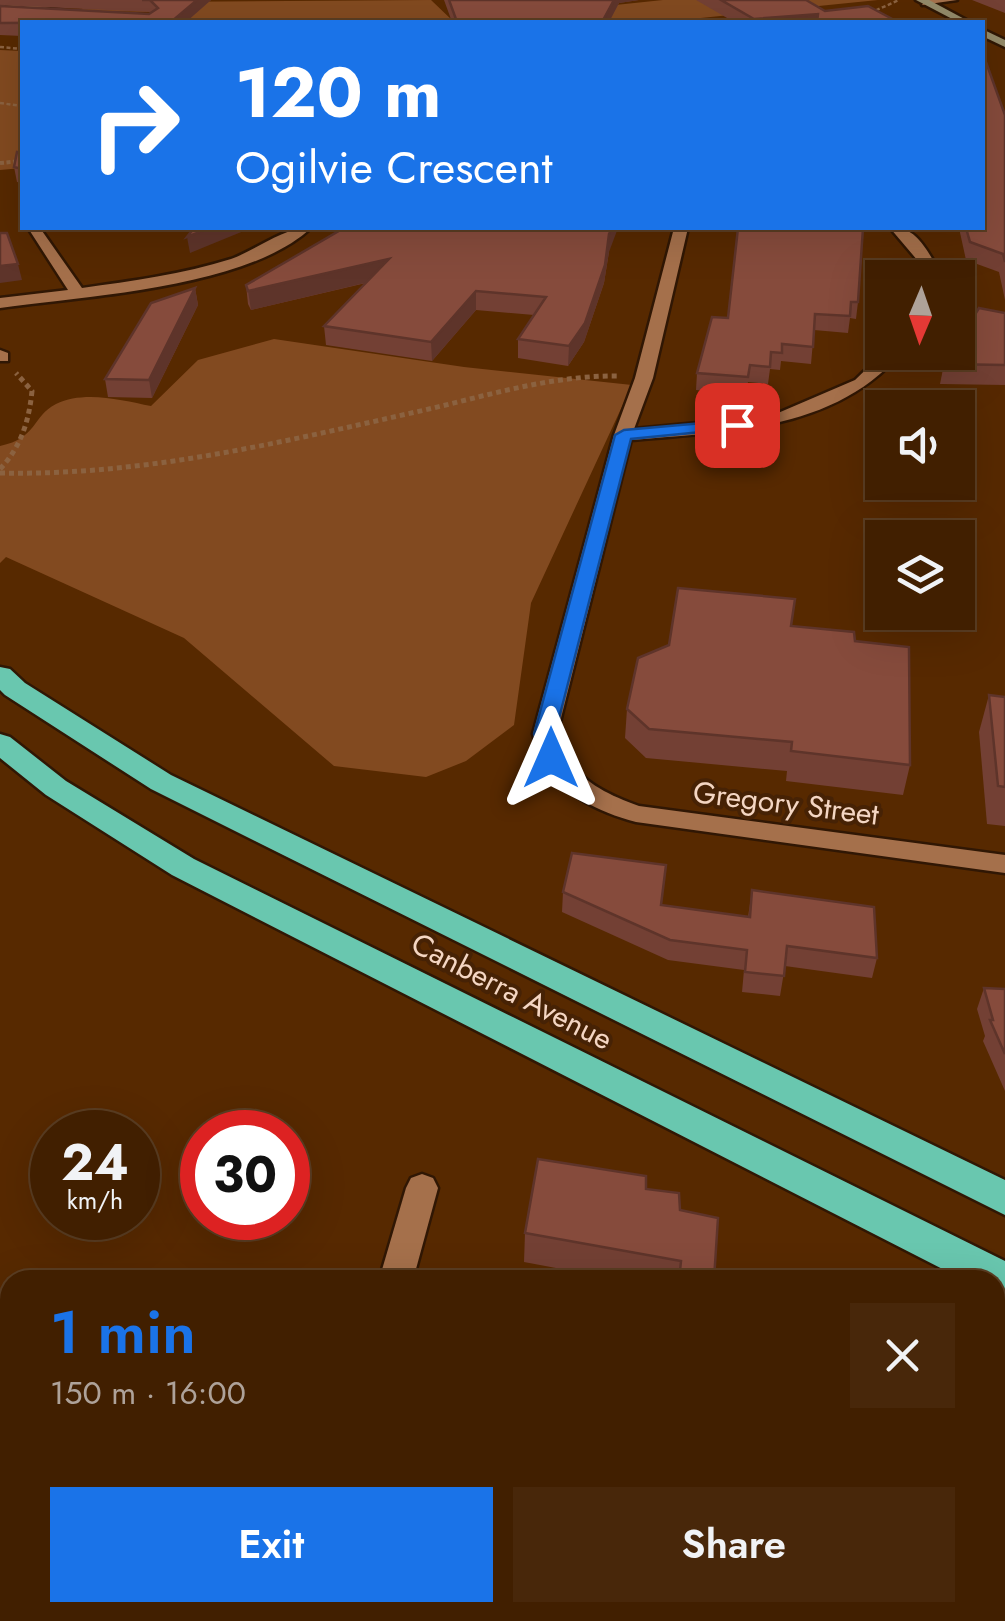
<!DOCTYPE html>
<meta charset="utf-8">
<style>
:root{--surface:#411f00;--page:#48270a;--text:#f1f3f6;--muted:#aea299;--line:#5a3d22;--accent:#1a73e8}
body{margin:0;font-family:Jost,sans-serif;background:var(--page);color:var(--text);height:100vh;display:flex;flex-direction:column;font-size:38px;white-space:nowrap}
*{box-sizing:border-box;margin:0}
p{font-size:32px;color:var(--muted)}
.icon{flex:none;width:55px;height:55px;fill:none;stroke:currentColor;stroke-width:2;stroke-linecap:round;stroke-linejoin:round}
.map{position:relative;flex:1;overflow:hidden}
.drawer{position:absolute;left:0px;top:1270px;width:1005px;height:352px;display:flex;flex-direction:column;background:var(--surface);border-radius:30px 30px 0 0;box-shadow:0 10px 40px #0002,0 0 0 2px var(--line)}
.drawer>*{flex:none}
.guide{position:absolute;left:20px;top:20px;width:965px;height:210px;border-radius:0px;box-shadow:0 10px 40px #0002,0 0 0 2px var(--line);background:#1a73e8;color:#fff;overflow:hidden}
.needle{width:65px;rotate:182deg}
.fabs{position:absolute;left:865px;top:260px;display:grid;gap:20px}
.fabs a{display:grid;place-items:center;width:110px;height:110px;border-radius:0px;background:var(--surface);box-shadow:0 10px 40px #0002,0 0 0 2px var(--line);font-size:50px}
.speed{position:absolute;left:30px;top:1110px;display:flex;gap:20px;font-size:50px;font-weight:700;text-align:center}
.speed>*{display:grid;place-content:center;width:130px;height:130px;border-radius:50%;background:var(--surface);box-shadow:0 10px 40px #0002,0 0 0 2px var(--line);line-height:1}
.speed small{font-size:25px;font-weight:400}
.speed .limit{border:15px solid #d22;background:#fff;color:#111}
.pin{position:absolute;display:grid;place-items:center;width:85px;height:85px;color:#fff;margin:-42px;border-radius:20px;box-shadow:0 5px 15px #0006}
.me{position:absolute;width:110px;margin:-55px;rotate:0deg;stroke-linejoin:round;filter:drop-shadow(0 0 8px #0008)}
.turn{display:flex;align-items:center;gap:35px;height:210px;padding:0 50px;font-size:45px}
.turn .icon{width:130px;height:130px;stroke-width:2.5}
.turn b{display:block;font-size:70px;line-height:85px}
.round{display:grid;place-items:center;flex:none;width:105px;height:105px;border-radius:0px;background:var(--page)}
.summary{display:flex;align-items:center;justify-content:space-between;height:170px;padding:0 50px}
h1{font-size:60px;font-weight:600;line-height:75px;color:var(--accent)}
.primary-button{display:flex;gap:20px;margin-top:auto;padding:20px 50px}
.primary-button a{flex:1;height:115px;border-radius:0px;background:var(--accent);color:#fff;font-size:40px;font-weight:600;line-height:115px;text-align:center}
.primary-button a+a{background:var(--page);color:var(--text)}
.map>svg:first-child{display:block}
.green{fill:#824a20}
.lines{fill:none;stroke-linecap:round;stroke-linejoin:round}
.street-casing{stroke:#301704;stroke-width:5}
.secondary-casing{stroke:#301704;stroke-width:5}
.highway-casing{stroke:#301704;stroke-width:5}
.path-far2{stroke:#8b6240;stroke-width:2.5;stroke-dasharray:4 2.5;stroke-linecap:butt}
.path-far1{stroke:#8b6240;stroke-width:4;stroke-dasharray:4 2.5;stroke-linecap:butt}
.path{stroke:#8b6240;stroke-width:5;stroke-dasharray:5 4;stroke-linecap:butt}
.street{fill:#a5704b;fill-rule:evenodd}
.secondary{fill:#938a69;fill-rule:evenodd}
.highway{fill:#69c7af;fill-rule:evenodd}
.wall{fill:#734034}
.shaded-wall{fill:#5e342a}
.building{fill:#864b3c;stroke:#5e342a;stroke-width:2.5}
.route{fill:#1a73e8;stroke:#114b97;stroke-width:2.5}
.labels{text-anchor:middle;dominant-baseline:central;stroke-width:8;stroke-linejoin:round;paint-order:stroke}
.street-label{font-size:30px;fill:#f4d6c3;stroke:#462205}
</style>
<div class="map">
<svg width="1005" height="1621" viewBox="0 0 1005 1621">
<rect width="100%" height="100%" fill="#572900"/>
<g class="green">
<polygon points="431,0 454,22 663,0 878,0 662,22 169,22 169,12 78,11 85,7 150,2"/>
<polygon points="0,50 22,51 22,168 0,170"/>
<path d="M274 339 464 367 632 385 531 603 514 725 466 761 426 777 334 766 184 638 6 557 0 563V446C38 438 31 417 56 404 84 390 122 400 151 406L198 360Z"/>
</g>
<g class="lines">
<defs>
<g id="street">
<polygon points="77,0 121,0 0,12 0,6"/>
<polygon points="926,0 957,0 922,5"/>
<path d="M28 228H40L82 288C132 281 183 274 231 259 257 250 284 226 311 228 247 288 86 296 0 308V298L68 290Z"/>
<path d="M674 228H688L653 378 634 429 771 416 855 380 884 352H902C834 432 727 431 631 440L557 734C568 775 600 792 639 806L1005 855V873L636 822C587 809 546 785 533 734L614 435 635 378Z"/>
<path d="M890 228C916 226 925 248 938 268L937 278H922L924 268Z"/>
<polygon points="0,350 8,353 8,361 0,361"/>
<polygon points="422,1174 433,1178 438,1188 413,1280 379,1280 406,1188 411,1178"/>
<polygon points="285,1612 325,1612 322,1621 282,1621"/>
</g>
<g id="secondary">
<polygon points="916,0 929,0 970,22 958,22"/>
<polygon points="982,29 1005,40 1005,47 982,36"/>
</g>
<g id="highway">
<polygon points="0,667 10,669 25,683 171,775 1005,1180 1005,1215 151,789 5,695 0,690"/>
<polygon points="0,734 10,737 66,781 194,859 1005,1261 1005,1299 995,1296 995,1280 964,1280 172,875 46,795 0,758"/>
</g>
</defs>
<use href="#street" class="street-casing"/>
<use href="#secondary" class="secondary-casing"/>
<use href="#highway" class="highway-casing"/>
<g class="path-far2">
<polyline points="870,13 899,0"/>
<polyline points="709,22 737,21"/>
<polyline points="0,47 22,49"/>
<polyline points="0,103 22,106"/>
</g>
<polyline class="path-far1" points="0,163 22,161"/>
<g class="path">
<path d="M0 469C21 447 29 421 32 391L16 373"/>
<path d="M0 473C143 476 277 443 416 412 483 397 550 375 619 376"/>
</g>
<use href="#street" class="street"/>
<use href="#secondary" class="secondary"/>
<use href="#highway" class="highway"/>
</g>
<g class="wall">
<polygon points="0,0 211,0 186,22 22,22 22,36 0,35 0,6 149,14 151,12 0,5"/>
<polygon points="444,0 639,0 619,3 609,22 452,22"/>
<polygon points="696,0 806,0 825,11 898,22 734,22"/>
<polygon points="972,0 1005,0 1005,13"/>
<polygon points="1005,115 1005,300 999,272 966,260 959,228 982,228"/>
<polygon points="22,153 22,183 17,182 14,167"/>
<polygon points="738,228 858,302 856,319 850,318 848,333 814,330 811,364 781,361 780,370 770,369 768,384 748,382 746,395 696,390 697,373 728,318"/>
<polygon points="609,252 604,283 584,342 568,366 518,358 518,339 534,315 476,310 432,361 326,345 324,326 366,283 251,310 248,304 246,285"/>
<polygon points="195,288 198,305 152,398 108,397 105,379"/>
<polygon points="1005,313 1005,385 940,384 944,364"/>
<polygon points="791,626 855,641 910,765 903,795 786,781 787,771 646,758 625,738 627,709"/>
<polygon points="989,695 1005,697 1005,826 987,824 979,732"/>
<polygon points="752,890 877,958 872,978 785,966 780,996 742,992 744,970 668,960 562,912 563,892 748,917"/>
<polygon points="984,988 1005,989 1005,1091 983,1041 985,1036 977,1009"/>
<polygon points="646,1189 680,1210 714,1280 620,1280 524,1262 525,1233"/>
<polygon points="756,1612 995,1612 1005,1621 773,1621"/>
</g>
<g class="shaded-wall">
<polygon points="197,0 211,0 186,22 171,22"/>
<polygon points="614,0 639,0 619,3 609,22 602,22"/>
<polygon points="818,14 816,22 754,22 754,19"/>
<polygon points="210,228 251,228 190,253 187,237"/>
<polygon points="612,228 618,228 609,252 604,283 584,342 568,366 569,346"/>
<polygon points="389,259 390,277 251,310 248,291"/>
<polygon points="18,264 22,280 0,283 0,266"/>
<polygon points="195,288 198,305 152,398 149,380"/>
<polygon points="476,291 476,310 432,361 431,342"/>
</g>
<g class="building">
<polygon points="142,0 197,0 171,22 0,23 0,6 149,14 158,8 150,0"/>
<polygon points="449,0 614,0 602,22 457,22"/>
<polygon points="721,0 806,0 825,11 868,6 898,22 817,22 818,14 754,19"/>
<polygon points="982,51 1005,115 1005,262 1003,254 970,242 966,228 982,228"/>
<polygon points="17,152 22,153 22,169 14,167"/>
<polygon points="194,228 210,228 187,237"/>
<polygon points="344,228 612,228 609,234 605,265 585,323 569,346 518,339 546,297 476,291 431,342 324,326 389,259 248,291 246,285"/>
<polygon points="738,228 863,228 858,302 851,302 850,316 815,314 813,347 782,344 782,353 771,352 770,367 750,365 748,377 697,373 712,317 728,318"/>
<polygon points="0,233 7,233 18,264 0,266"/>
<polygon points="195,288 149,380 105,379 151,303"/>
<polygon points="979,308 1005,313 1005,365 944,364 951,352 958,352 958,342"/>
<polygon points="678,588 795,599 791,626 854,632 855,641 909,647 910,765 791,751 792,742 649,729 627,709 638,658 669,645"/>
<polygon points="989,695 1005,697 1005,787 998,786"/>
<polygon points="572,853 666,865 661,905 750,917 752,890 874,907 877,958 787,946 784,976 745,972 747,950 670,940 563,892"/>
<polygon points="984,988 1005,989 1005,1054 990,1020 993,1020"/>
<polygon points="538,1159 646,1176 646,1189 679,1193 680,1210 718,1218 714,1280 679,1280 681,1261 525,1233"/>
<polygon points="995,1598 1005,1602 1005,1621 776,1621 778,1612 995,1612"/>
</g>
<polygon class="route" points="737,420 742,421 742,428 631,439 555,734 562,758 551,765 544,762 534,734 615,435 624,430"/>
<g class="labels">
<g class="street-label">
<text transform="translate(786 803) rotate(7)">Gregory Street</text>
<text transform="translate(512 991) rotate(27)">Canberra Avenue</text>
</g>
</g>
</svg>
<div class="fabs">
<a><svg class="needle" viewBox="-14 -14 28 28"><path d="M0-13l5 13h-10z" fill="#e53935"/><path d="M0 13l5-13h-10z" fill="#aea299"/></svg></a>
<a><svg class="icon" aria-label="sound" viewBox="0 0 24 24"><path d="M4 9h4l5-4v14l-5-4H4zM17 9q2 3 0 6"/></svg></a>
<a><svg class="icon" aria-label="layers" viewBox="0 0 24 24"><path d="M12 4l9 5-9 5-9-5zM3 14l9 5 9-5"/></svg></a>
</div>
<div class="speed"><div>24<small>km/h</small></div><div class="limit">30</div></div>
<div class="pin" style="left:737px;top:425px;background:#d93025"><svg class="icon" aria-label="arrive" viewBox="0 0 24 24"><path d="M6 21V4h12l-3 4 3 4H6"/></svg></div>
<svg class="me" style="left:551px;top:758px" viewBox="-20 -20 40 40"><path d="M0-17L14 15 0 8-14 15z" fill="#1a73e8" stroke="#fff" stroke-width="4"/></svg>
<div class="guide">
<div class="turn"><svg class="icon" aria-label="right" viewBox="0 0 24 24"><path d="M7 20v-9h11M14 6l5 5-5 5"/></svg><div><b>120 m</b>Ogilvie Crescent</div></div>
</div>
<section class="drawer">
<div class="summary"><div><h1>1 min</h1><p>150 m · 16:00</p></div><a class="round"><svg class="icon" aria-label="close" viewBox="0 0 24 24"><path d="M6 6l12 12M18 6L6 18"/></svg></a></div>
<div class="primary-button"><a>Exit</a><a>Share</a></div>
</section>
</div>
